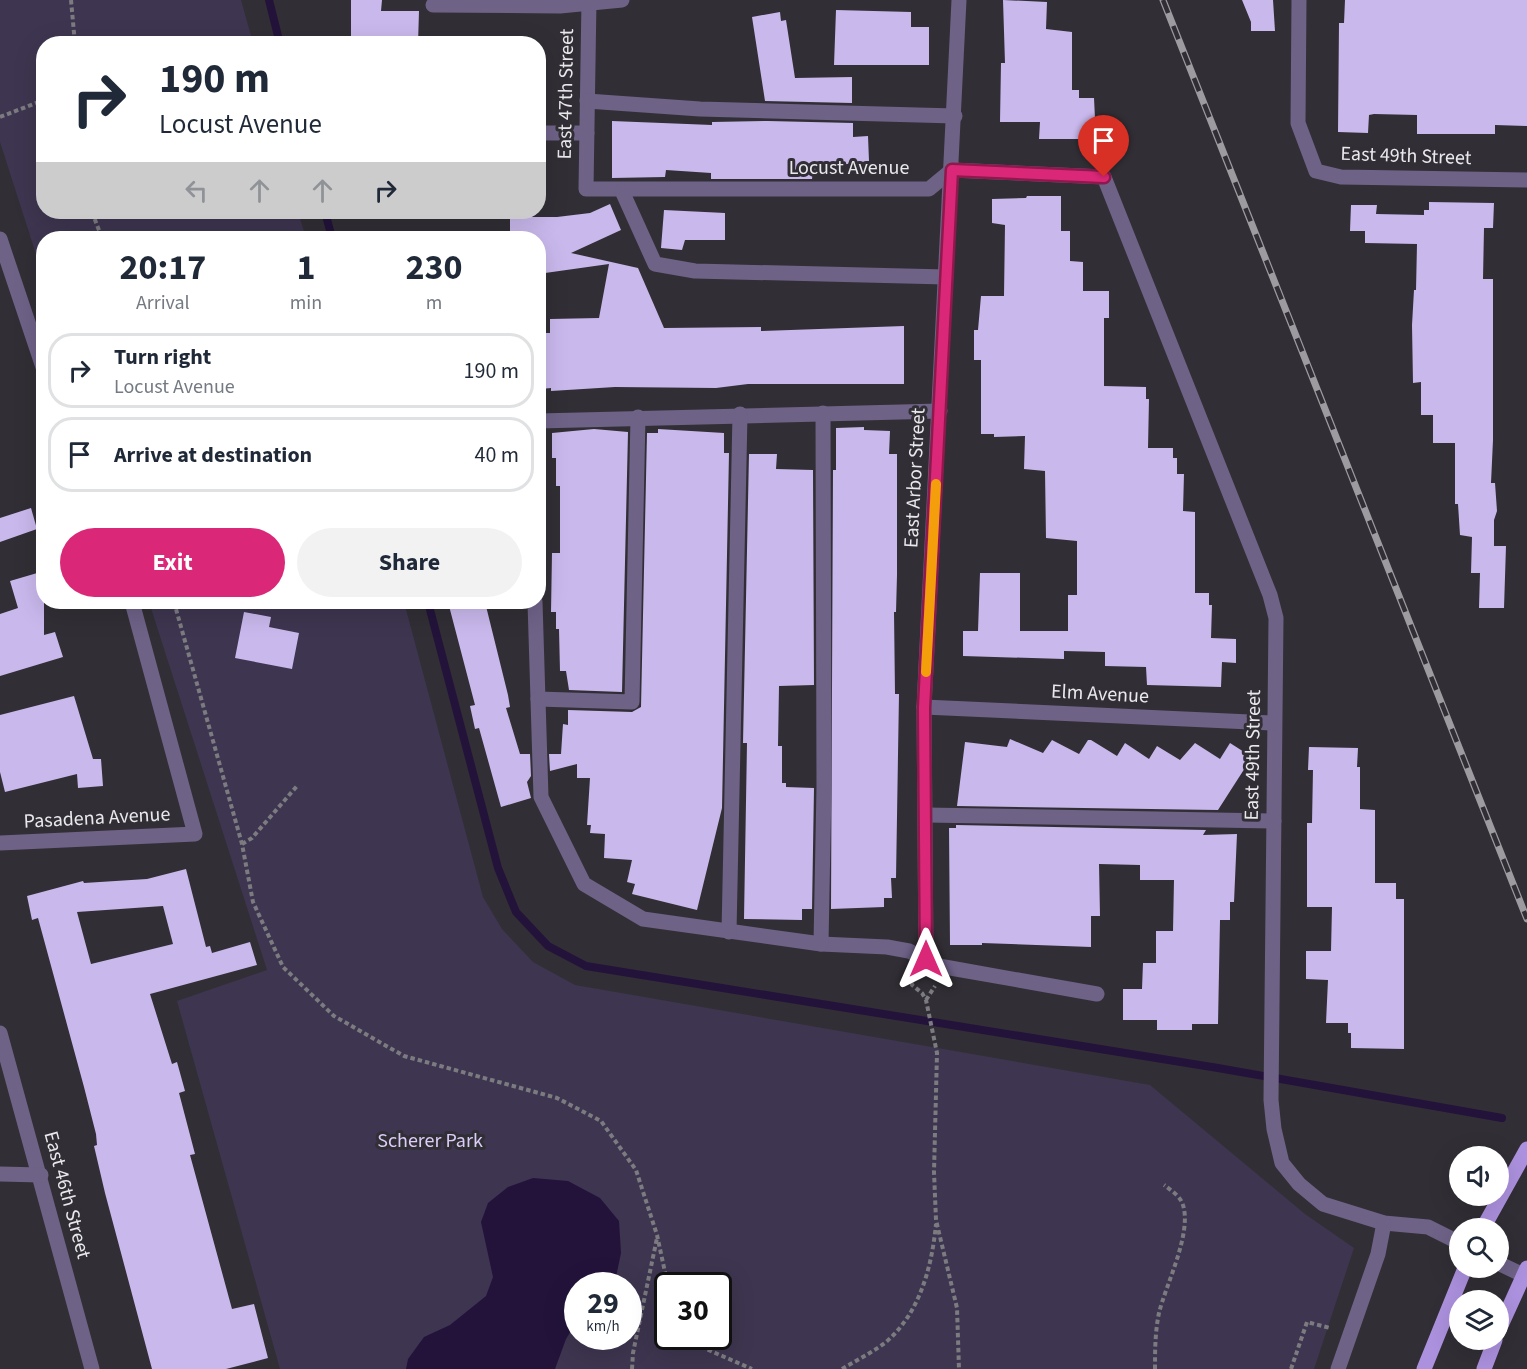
<!DOCTYPE html>
<style>
:root{--surface:#fff;--page:#f2f2f3;--text:#1f2937;--muted:#747a83;--line:#e0e1e3;--accent:#db2777}
body{margin:0;font-family:"Source Sans 3",sans-serif;background:var(--page);color:var(--text);height:100vh;display:flex;flex-direction:column;font-size:22px;white-space:nowrap}
*{box-sizing:border-box;margin:0}
p{font-size:20px;color:var(--muted)}
.icon{flex:none;width:33px;height:33px;fill:none;stroke:currentColor;stroke-width:2;stroke-linecap:round;stroke-linejoin:round}
.map{position:relative;flex:1;overflow:hidden}
.side{position:absolute;left:36px;top:231px;width:510px;height:378px;display:flex;flex-direction:column;background:var(--surface);border-radius:24px;box-shadow:0 6px 24px #0002}
.side>*{flex:none}
.top-card{position:absolute;left:36px;top:36px;width:510px;height:183px;border-radius:24px;box-shadow:0 6px 24px #0002;background:#fff;color:var(--text);overflow:hidden}
.tools{position:absolute;left:1449px;top:1146px;display:grid;gap:12px}
.tools a{display:grid;place-items:center;width:60px;height:60px;border-radius:50%;background:var(--surface);box-shadow:0 6px 24px #0002;font-size:30px}
.speed{position:absolute;left:564px;top:1272px;display:flex;gap:12px;font-size:30px;font-weight:700;text-align:center}
.speed>*{display:grid;place-content:center;width:78px;height:78px;border-radius:50%;background:var(--surface);box-shadow:0 6px 24px #0002;line-height:1}
.speed small{font-size:15px;font-weight:400}
.speed .limit{border:3px solid #111;border-radius:9px;background:#fff;color:#111}
.pin{position:absolute;display:grid;place-items:center;width:51px;height:51px;color:#fff;margin:-62px -26px;border-radius:50% 50% 50% 0;rotate:-45deg;box-shadow:0 0 6px #0007}
.pin .icon{rotate:45deg}
.me{position:absolute;width:66px;margin:-33px;rotate:0deg;stroke-linejoin:round;filter:drop-shadow(0 0 4px #0008)}
.turn{display:flex;align-items:center;gap:21px;height:126px;padding:0 24px;font-size:27px}
.turn .icon{width:78px;height:78px;stroke-width:2.5}
.turn b{display:block;font-size:42px;line-height:51px}
.lanes{display:flex;align-items:center;height:57px;padding:0 24px;background:#0003;justify-content:center;gap:30px;direction:ltr}
.lanes .off{opacity:.35}
.eta{display:flex;justify-content:space-evenly;align-items:center;height:102px;text-align:center}
.eta b{font-size:36px;font-weight:700;line-height:42px}
.action{display:flex;gap:12px;margin-top:auto;padding:12px 24px}
.action a{flex:1;height:69px;border-radius:36px;background:var(--accent);color:#fff;font-size:24px;font-weight:700;line-height:69px;text-align:center}
.action a+a{background:var(--page);color:var(--text)}
ul{padding:0;list-style:none}
li{display:flex;align-items:center;gap:18px;height:75px;margin:0 12px 9px;padding:0 12px;border:3px solid var(--line);border-radius:24px}
li div{flex:1}
li b{display:block;font-size:22px}
li em{font-style:normal}
.map>svg:first-child{display:block}
.green{fill:#3e3550;fill-rule:evenodd}
.water{fill:#23133b}
.lines{fill:none;stroke-linecap:round;stroke-linejoin:round}
.stream{stroke:#23133b;stroke-width:8}
.building{fill:#c9b8ec;fill-rule:evenodd}
.path{stroke:#7c7b80;stroke-width:4;stroke-dasharray:4.5 3;stroke-linecap:butt}
.minor{stroke:#6e6287;stroke-width:15}
.major{stroke:#ac91de;stroke-width:15}
.rail-casing{stroke:#9d9ba0;stroke-width:7}
.rail{stroke:#312f35;stroke-width:4.5;stroke-dasharray:14;stroke-linecap:butt}
.route-casing{stroke:#8e194d;stroke-width:15}
.route{stroke:#db2777;stroke-width:10}
.slow{stroke:#f59e0b;stroke-width:10}
.labels{text-anchor:middle;dominant-baseline:central;stroke-width:6;stroke-linejoin:round;paint-order:stroke}
.street-label{font-size:20px;fill:#e9e8ec;stroke:#312f35}
.park-label{font-size:20px;fill:#dbcdf9;stroke:#312f35}
</style>
<div class="map">
<svg width="1527" height="1369" viewBox="0 0 1527 1369">
<rect width="100%" height="100%" fill="#312f35"/>
<g class="green">
<polygon points="0,0 241,0 253,43 44,44 44,212 298,212 306,238 44,238 43,276 0,142"/>
<path d="M149 602H404L483 897 502 929 533 962 575 985 1150 1085 1305 1214 1354 1248 1314 1369H280L177 1001 267 970ZM578 1286H628V1336H578ZM668 1286H718V1336H668Z"/>
</g>
<polygon class="water" points="533,1178 568,1181 600,1198 619,1221 621,1253 615,1282 612,1285 578,1286 577,1321 566,1339 555,1369 406,1369 408,1359 424,1337 450,1325 486,1296 493,1277 481,1222 488,1203 508,1187"/>
<g class="lines">
<g class="stream">
<polyline points="269,0 280,44"/>
<polyline points="325,212 332,238"/>
<polyline points="428,602 498,868 516,912 548,946 586,966 1218,1068 1502,1118"/>
</g>
</g>
<g class="building">
<polygon points="351,0 382,0 381,11 419,11 418,44 351,44"/>
<polygon points="1003,0 1047,2 1046,29 1072,32 1072,90 1079,90 1079,98 1094,98 1096,139 1039,139 1040,122 1000,122 1001,63 1005,63"/>
<polygon points="1242,0 1273,0 1275,31 1251,31 1251,22"/>
<polygon points="1345,0 1527,0 1527,126 1495,125 1495,134 1417,134 1417,115 1374,114 1369,115 1368,133 1338,132 1339,23 1344,23"/>
<polygon points="836,10 911,12 911,27 929,27 929,65 834,65"/>
<polygon points="780,12 781,21 786,20 795,78 852,77 852,103 765,101 752,17"/>
<polygon points="612,121 712,125 712,122 768,121 853,123 853,137 868,136 869,161 818,168 818,171 813,171 812,179 711,179 711,173 666,170 665,177 612,178"/>
<polygon points="1027,196 1061,196 1061,231 1070,231 1070,261 1083,262 1083,291 1109,291 1109,318 1104,318 1104,386 1146,387 1146,399 1149,399 1148,448 1173,448 1173,458 1177,458 1177,474 1184,474 1183,511 1195,512 1195,593 1209,593 1209,605 1212,605 1211,638 1236,639 1236,663 1222,662 1221,687 1147,685 1146,667 1105,666 1105,652 1064,651 1064,659 963,656 963,631 978,631 980,573 1020,573 1020,631 1068,631 1068,595 1077,595 1077,541 1046,538 1045,471 1024,469 1025,436 994,437 994,434 981,434 981,360 974,360 974,330 978,330 981,296 1004,296 1005,225 992,223 992,199 1026,198"/>
<polygon points="1429,202 1494,203 1493,228 1484,228 1483,279 1493,279 1493,440 1491,483 1495,483 1497,511 1494,520 1494,546 1506,546 1504,608 1479,608 1480,573 1471,573 1472,537 1460,535 1458,504 1455,504 1455,443 1433,443 1433,415 1421,415 1421,382 1413,383 1412,325 1414,290 1416,290 1417,244 1365,243 1365,231 1350,231 1351,205 1377,205 1376,214 1424,215 1424,210 1429,210"/>
<polygon points="610,204 621,230 571,253 638,268 664,328 761,327 761,331 904,326 904,384 748,384 716,388 615,387 551,391 551,388 541,389 540,333 550,333 550,319 599,318 609,264 538,274 538,238 510,238 510,217 557,217 590,213"/>
<polygon points="664,210 725,213 725,240 685,240 682,250 661,248"/>
<polygon points="864,427 864,430 890,431 889,454 897,454 897,575 896,612 894,612 895,694 899,694 896,878 891,878 892,898 884,898 884,907 831,909 833,470 836,470 836,428"/>
<polygon points="594,429 628,432 622,692 569,690 566,671 560,671 559,629 556,629 556,612 551,612 552,553 560,553 560,486 556,486 556,458 552,458 552,433"/>
<polygon points="658,429 724,433 724,453 729,453 722,808 697,910 632,894 635,884 627,882 632,860 604,858 605,834 590,833 591,825 587,825 590,778 577,778 577,764 550,771 549,754 561,754 563,724 568,725 568,710 632,712 641,707 647,433 658,433"/>
<polygon points="749,454 777,454 776,469 813,470 814,685 779,686 778,746 782,746 782,783 786,783 786,787 814,788 812,909 802,909 802,920 744,919 747,743 743,743"/>
<polygon points="31,508 37,529 0,542 0,518"/>
<polygon points="44,571 44,635 55,632 63,657 0,676 0,614 18,608 10,581"/>
<polygon points="448,602 485,602 508,695 510,707 506,708 520,754 530,754 531,776 527,782 531,798 501,807 479,728 475,729 470,706 475,705"/>
<polygon points="244,612 271,617 269,627 299,633 292,669 235,658"/>
<polygon points="74,696 93,759 101,759 103,786 78,788 77,774 5,792 0,772 0,715"/>
<polygon points="1010,739 1043,753 1052,740 1079,754 1088,740 1091,740 1117,756 1125,743 1149,759 1157,746 1180,760 1195,743 1220,759 1230,743 1252,757 1218,810 957,806 965,742 1007,747"/>
<polygon points="1309,747 1358,748 1357,767 1360,767 1360,809 1375,810 1375,883 1396,883 1396,899 1404,899 1404,1049 1351,1048 1351,1033 1348,1033 1348,1023 1326,1023 1328,980 1306,979 1306,951 1331,951 1332,907 1307,907 1307,823 1312,823 1313,770 1308,770"/>
<polygon points="956,825 1206,830 1203,835 1237,834 1234,902 1230,902 1230,920 1220,920 1218,1024 1192,1024 1192,1030 1157,1030 1157,1020 1123,1020 1123,989 1142,989 1143,963 1156,963 1156,931 1173,931 1174,880 1140,880 1140,865 1099,864 1100,916 1091,916 1091,947 982,943 982,945 950,945 949,828 956,828"/>
<path d="M186 869 206 947 210 946 212 953 250 942 257 965 150 994 172 1064 177 1062 185 1091 179 1093 195 1154 190 1155 232 1309 254 1304 268 1358 226 1369H152L105 1193 94 1146 97 1145 96 1134 84 1087 38 918 32 920 27 896 83 881 84 883 147 879ZM163 906 173 944 91 964 77 912Z"/>
</g>
<g class="lines">
<g class="path">
<polyline points="71,0 75,44"/>
<polyline points="0,117 44,100"/>
<polyline points="92,212 102,238"/>
<polyline points="174,602 242,844 253,902 283,967 334,1016 404,1056 557,1098 601,1121 636,1170 657,1235 668,1286"/>
<polyline points="242,844 252,838 297,786"/>
<polyline points="911,975 912,985 922,993 926,1000 937,1053 934,1172 936,1220 957,1308 959,1369"/>
<polyline points="926,1000 935,986"/>
<polyline points="691,1336 697,1345 752,1369"/>
<polyline points="632,1369 633,1353 657,1238"/>
<path d="M842 1369C857 1360 873 1352 886 1342 920 1313 932 1266 936 1224"/>
<path d="M1155 1369C1155 1351 1155 1332 1159 1313 1166 1284 1192 1234 1183 1205 1181 1197 1171 1190 1164 1185"/>
<polyline points="1291,1369 1307,1322 1330,1328"/>
</g>
<g class="minor">
<polyline points="589,0 586,189 929,189 952,170 1104,177 1270,595 1276,618 1271,1100 1274,1129 1282,1163 1299,1184 1323,1204 1384,1223 1428,1227 1460,1243"/>
<polyline points="1299,0 1298,123 1316,171 1341,177 1527,180"/>
<polyline points="433,5 560,6 622,0"/>
<polyline points="587,101 700,109 955,116"/>
<polyline points="538,133 587,133"/>
<polyline points="622,191 655,264 695,271 946,277"/>
<polyline points="0,239 44,370"/>
<polyline points="538,421 940,411"/>
<polyline points="535,602 541,797 584,884 643,919 821,944 887,947 909,951 939,966 1097,994"/>
<polyline points="538,699 632,702 638,417"/>
<polyline points="924,707 1274,723"/>
<polyline points="926,815 1274,821"/>
<polyline points="0,843 195,834 132,602"/>
<polyline points="729,932 740,414"/>
<polyline points="821,944 824,787 823,413"/>
<polyline points="926,959 924,707 959,0"/>
<polyline points="0,1033 92,1369"/>
<polyline points="0,1174 41,1175"/>
<polyline points="1498,1263 1523,1275"/>
<polyline points="1338,1369 1378,1254 1384,1223"/>
</g>
<g class="major">
<polyline points="1483,1228 1527,1149"/>
<polyline points="1498,1332 1527,1268"/>
<polyline points="1424,1369 1465,1268"/>
<polyline points="1484,1369 1495,1340"/>
</g>
<defs>
<polyline id="rail" points="1163,0 1527,919"/>
</defs>
<use href="#rail" class="rail-casing"/>
<use href="#rail" class="rail"/>
</g>
<g class="lines">
<defs>
<polyline id="route" points="926,959 924,708 952,170 1104,177"/>
</defs>
<use href="#route" class="route-casing"/>
<use href="#route" class="route"/>
<polyline class="slow" points="926,672 936,484"/>
</g>
<g class="labels">
<g class="street-label">
<text transform="translate(566 94) rotate(-89)">East 47th Street</text>
<text transform="translate(1406 156) rotate(2)">East 49th Street</text>
<text x="849" y="168">Locust Avenue</text>
<text transform="translate(915 478) rotate(-87)">East Arbor Street</text>
<text transform="translate(1100 694) rotate(3)">Elm Avenue</text>
<text transform="translate(1253 755) rotate(-89)">East 49th Street</text>
<text transform="translate(97 818) rotate(-3)">Pasadena Avenue</text>
<text transform="translate(67 1195) rotate(75)">East 46th Street</text>
</g>
<g class="park-label">
<text x="430" y="1141">Scherer Park</text>
</g>
</g>
</svg>
<div class="tools">
<a><svg class="icon" aria-label="sound" viewBox="0 0 24 24"><path d="M4 9h4l5-4v14l-5-4H4zM17 9q2 3 0 6"/></svg></a>
<a><svg class="icon" aria-label="search" viewBox="0 0 24 24"><circle cx="10" cy="10" r="6"/><path d="M15 15l6 6"/></svg></a>
<a><svg class="icon" aria-label="layers" viewBox="0 0 24 24"><path d="M12 4l9 5-9 5-9-5zM3 14l9 5 9-5"/></svg></a>
</div>
<div class="speed"><div>29<small>km/h</small></div><div class="limit">30</div></div>
<div class="pin" style="left:1104px;top:177px;background:#d93025"><svg class="icon" aria-label="arrive" viewBox="0 0 24 24"><path d="M6 21V4h12l-3 4 3 4H6"/></svg></div>
<svg class="me" style="left:926px;top:959px" viewBox="-20 -20 40 40"><path d="M0-17L14 15 0 8-14 15z" fill="#db2777" stroke="#fff" stroke-width="4"/></svg>
<div class="top-card">
<div class="turn"><svg class="icon" aria-label="right" viewBox="0 0 24 24"><path d="M7 20v-9h11M14 6l5 5-5 5"/></svg><div><b>190 m</b>Locust Avenue</div></div>
<div class="lanes"><svg class="icon off" aria-label="left" viewBox="0 0 24 24"><path d="M17 20v-9H6M10 6l-5 5 5 5"/></svg><svg class="icon off" aria-label="ahead" viewBox="0 0 24 24"><path d="M12 20V5M6 11l6-6 6 6"/></svg><svg class="icon off" aria-label="ahead" viewBox="0 0 24 24"><path d="M12 20V5M6 11l6-6 6 6"/></svg><svg class="icon" aria-label="right" viewBox="0 0 24 24"><path d="M7 20v-9h11M14 6l5 5-5 5"/></svg></div>
</div>
<section class="side">
<div class="eta">
<div><b>20:17</b><p>Arrival</p></div>
<div><b>1</b><p>min</p></div>
<div><b>230</b><p>m</p></div>
</div>
<ul>
<li><svg class="icon" aria-label="right" viewBox="0 0 24 24"><path d="M7 20v-9h11M14 6l5 5-5 5"/></svg><div><b>Turn right</b><p>Locust Avenue</p></div><em>190 m</em></li>
<li><svg class="icon" aria-label="arrive" viewBox="0 0 24 24"><path d="M6 21V4h12l-3 4 3 4H6"/></svg><div><b>Arrive at destination</b></div><em>40 m</em></li>
</ul>
<div class="action"><a>Exit</a><a>Share</a></div>
</section>
</div>
